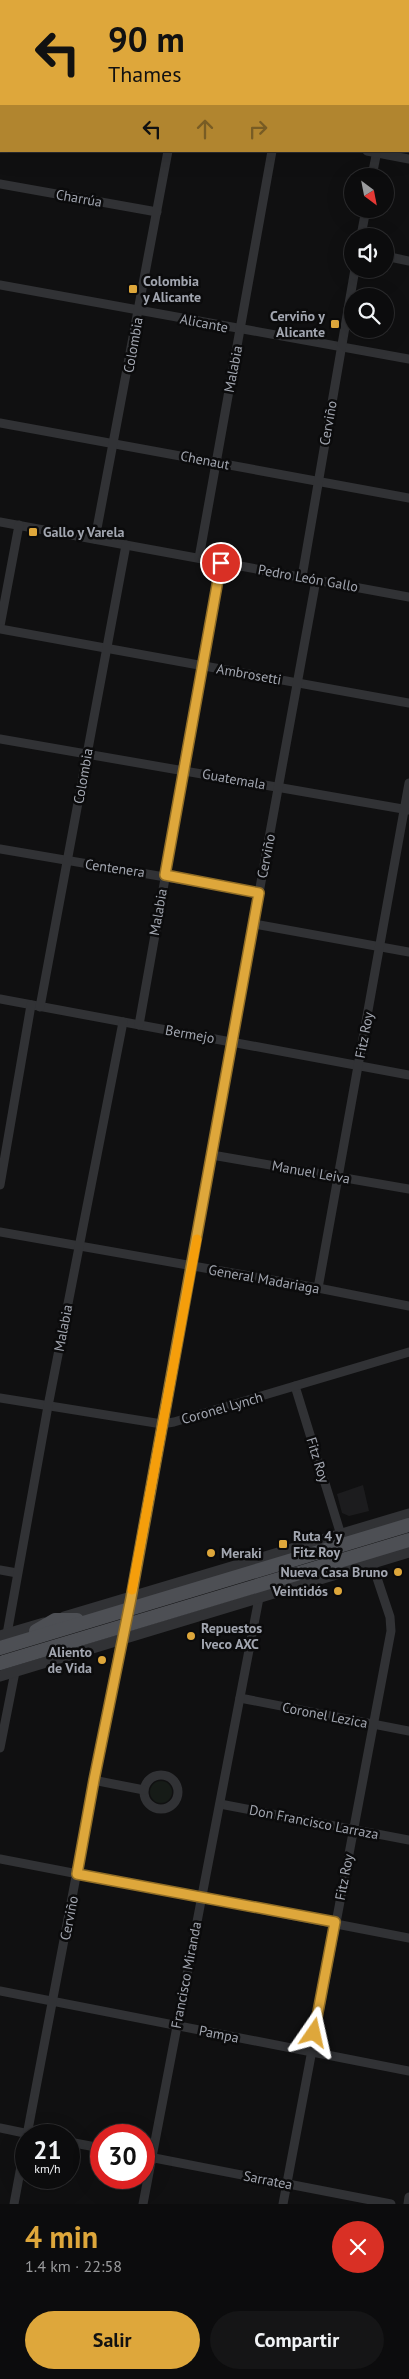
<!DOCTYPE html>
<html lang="es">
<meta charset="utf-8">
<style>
:root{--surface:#0c0c0d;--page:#151516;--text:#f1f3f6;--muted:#9a9b9d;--line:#2c2c2e;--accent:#dea73b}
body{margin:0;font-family:"PT Sans",sans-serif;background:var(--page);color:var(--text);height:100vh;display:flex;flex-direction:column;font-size:19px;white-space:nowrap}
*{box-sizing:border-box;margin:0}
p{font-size:16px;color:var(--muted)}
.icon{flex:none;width:28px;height:28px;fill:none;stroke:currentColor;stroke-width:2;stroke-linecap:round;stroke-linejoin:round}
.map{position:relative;height:2204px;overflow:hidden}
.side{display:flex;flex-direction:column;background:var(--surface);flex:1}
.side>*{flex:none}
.hud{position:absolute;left:0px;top:0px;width:410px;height:152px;box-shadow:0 5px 20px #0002,0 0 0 1px var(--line);background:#dea73b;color:#111;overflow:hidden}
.needle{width:32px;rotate:148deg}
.tools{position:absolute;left:344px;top:168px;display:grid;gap:10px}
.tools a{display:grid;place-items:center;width:50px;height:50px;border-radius:50%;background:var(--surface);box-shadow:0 5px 20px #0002,0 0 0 1px var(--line);font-size:25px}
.speed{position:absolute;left:15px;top:2124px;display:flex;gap:10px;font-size:25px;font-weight:700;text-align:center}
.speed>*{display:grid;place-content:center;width:65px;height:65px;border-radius:50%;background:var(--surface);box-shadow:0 5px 20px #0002,0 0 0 1px var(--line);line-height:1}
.speed small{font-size:12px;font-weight:400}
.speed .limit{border:8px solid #d22;background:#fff;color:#111}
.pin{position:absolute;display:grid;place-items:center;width:42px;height:42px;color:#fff;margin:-21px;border:2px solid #fff;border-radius:50%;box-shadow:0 1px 5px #0007}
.me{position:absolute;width:55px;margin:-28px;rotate:11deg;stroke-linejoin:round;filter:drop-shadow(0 0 4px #0008)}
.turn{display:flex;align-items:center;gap:18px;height:105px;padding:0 25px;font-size:22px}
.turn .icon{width:65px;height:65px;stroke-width:2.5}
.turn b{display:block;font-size:35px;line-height:42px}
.lanes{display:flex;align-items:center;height:48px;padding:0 25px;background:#0003;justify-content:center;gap:25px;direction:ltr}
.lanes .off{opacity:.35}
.round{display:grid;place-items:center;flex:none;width:52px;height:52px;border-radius:26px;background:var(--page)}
.overview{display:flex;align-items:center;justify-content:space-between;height:85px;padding:0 25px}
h1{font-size:30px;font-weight:800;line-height:38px;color:var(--accent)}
.primary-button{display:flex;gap:10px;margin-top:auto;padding:10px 25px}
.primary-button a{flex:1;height:58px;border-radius:30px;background:var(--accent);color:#111;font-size:20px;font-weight:800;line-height:58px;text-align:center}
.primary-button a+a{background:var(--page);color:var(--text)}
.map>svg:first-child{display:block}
.built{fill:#1c1c1e}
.green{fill:#161b17}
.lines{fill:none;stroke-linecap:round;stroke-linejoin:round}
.minor{stroke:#313235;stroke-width:9}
.tertiary{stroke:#313235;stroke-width:11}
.primary{stroke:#4d4f54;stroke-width:14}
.route-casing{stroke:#906d26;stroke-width:12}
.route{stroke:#dea73b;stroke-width:9}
.slow{stroke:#f59e0b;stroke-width:9}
.poi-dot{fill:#dea73b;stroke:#0b0b0c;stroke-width:2}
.labels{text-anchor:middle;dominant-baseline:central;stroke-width:5;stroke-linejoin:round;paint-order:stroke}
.street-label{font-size:14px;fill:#a2a6b0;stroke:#0b0b0c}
.poi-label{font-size:14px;font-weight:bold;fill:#a2a6b0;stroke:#0b0b0c;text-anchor:start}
</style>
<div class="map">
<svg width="409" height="2204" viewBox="0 0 409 2204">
<rect width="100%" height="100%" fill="#101011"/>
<polygon class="built" points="363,1485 369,1511 349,1516 342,1513 337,1494"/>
<circle class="green" cx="161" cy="1792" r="11"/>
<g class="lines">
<g class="minor">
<polyline points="103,0 109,1"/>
<polyline points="8,1 9,0"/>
<polyline points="196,1 196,0"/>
<polyline points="300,1 300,0"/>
<polyline points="405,1 405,0"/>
<polyline points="0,46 1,40"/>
<polyline points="0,81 1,82"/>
<polyline points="367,151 409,159"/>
<polyline points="372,176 377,151"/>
<polyline points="0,184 157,212"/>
<polyline points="361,236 366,209"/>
<polyline points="385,256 409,261"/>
<polyline points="0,285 409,359"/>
<polyline points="0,423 409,498"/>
<polyline points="0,522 409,597"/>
<polyline points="95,539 168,151"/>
<polyline points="199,558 272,151"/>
<polyline points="302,577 355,269"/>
<polyline points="0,626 19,525"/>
<polyline points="0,629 409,703"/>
<polyline points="0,739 409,810"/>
<polyline points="0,849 259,893"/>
<polyline points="254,924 409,952"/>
<polyline points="0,999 409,1075"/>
<polyline points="40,1007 126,545"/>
<polyline points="139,1025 221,563"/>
<polyline points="212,1155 409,1189"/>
<polyline points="0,1185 31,1005"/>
<polyline points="0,1232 318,1288 409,1306"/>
<polyline points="318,1288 409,783"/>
<polyline points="295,1386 341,1535"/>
<polyline points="0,1398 162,1424 174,1422 409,1352"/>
<polyline points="0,1570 17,1573"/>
<polyline points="130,1602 316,580"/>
<polyline points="7,1634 48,1406 123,1022"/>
<polyline points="240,1698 409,1731"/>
<polyline points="0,1748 15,1672"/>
<circle cx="161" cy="1792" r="17"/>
<polyline points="93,1780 144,1790"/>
<polyline points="220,1804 409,1840"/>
<polyline points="0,1859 409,1938"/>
<polyline points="0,1991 409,2071"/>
<polyline points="0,2128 34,2135"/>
<polyline points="27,2135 122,1634"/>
<polyline points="69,2142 101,2148"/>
<polyline points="144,2156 391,2204"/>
<polyline points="14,2204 26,2139"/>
<polyline points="143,2204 259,1598"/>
<polyline points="283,2204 391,1631 390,1617 370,1557"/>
<polyline points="408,2204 409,2197"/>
</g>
<g class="tertiary">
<polyline points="64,1617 409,1514"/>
<polyline points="0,1636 44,1623"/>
<polyline points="0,1676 409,1552"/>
</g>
<g class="primary">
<polyline points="36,1631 55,1620 77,1620"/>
<polyline points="0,1648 409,1525"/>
<polyline points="0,1663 409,1540"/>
</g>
</g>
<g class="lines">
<defs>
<polyline id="route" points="221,563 165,875 259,893 131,1598 94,1780 77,1874 335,1922 314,2033"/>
</defs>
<use href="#route" class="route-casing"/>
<use href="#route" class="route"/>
<polyline class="slow" points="132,1590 197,1239"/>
</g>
<g class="poi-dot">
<rect x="128" y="284" width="10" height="10" rx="2.5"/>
<rect x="330" y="319" width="10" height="10" rx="2.5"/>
<rect x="28" y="527" width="10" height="10" rx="2.5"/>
<rect x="278" y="1539" width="10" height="10" rx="2.5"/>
<circle cx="211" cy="1553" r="5"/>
<circle cx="398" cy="1572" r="5"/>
<circle cx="338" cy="1591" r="5"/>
<circle cx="191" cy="1636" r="5"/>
<circle cx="102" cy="1660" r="5"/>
</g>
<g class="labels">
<g class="street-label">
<text transform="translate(79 198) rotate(10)">Charrúa</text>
<text transform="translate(204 323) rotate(11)">Alicante</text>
<text transform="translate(133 345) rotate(-80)">Colombia</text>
<text transform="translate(233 369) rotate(-79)">Malabia</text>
<text transform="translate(328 423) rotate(-80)">Cerviño</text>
<text transform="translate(205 460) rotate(11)">Chenaut</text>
<text transform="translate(308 578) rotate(10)">Pedro León Gallo</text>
<text transform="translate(249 674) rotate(10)">Ambrosetti</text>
<text transform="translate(83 776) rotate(-80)">Colombia</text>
<text transform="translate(234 779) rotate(10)">Guatemala</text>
<text transform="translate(266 856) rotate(-79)">Cerviño</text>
<text transform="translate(115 868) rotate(8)">Centenera</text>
<text transform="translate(158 912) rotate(-80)">Malabia</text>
<text transform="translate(190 1034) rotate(10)">Bermejo</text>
<text transform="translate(364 1035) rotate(-79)">Fitz Roy</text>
<text transform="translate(311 1172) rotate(10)">Manuel Leiva</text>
<text transform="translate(264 1279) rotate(10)">General Madariaga</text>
<text transform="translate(63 1328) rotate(-79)">Malabia</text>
<text transform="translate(222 1408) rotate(-16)">Coronel Lynch</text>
<text transform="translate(318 1460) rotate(73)">Fitz Roy</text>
<text transform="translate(325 1715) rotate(11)">Coronel Lezica</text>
<text transform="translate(314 1822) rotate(11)">Don Francisco Larraza</text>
<text transform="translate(344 1877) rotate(-79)">Fitz Roy</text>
<text transform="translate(69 1918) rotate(-79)">Cerviño</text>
<text transform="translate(186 1975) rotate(-79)">Francisco Miranda</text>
<text transform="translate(219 2034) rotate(11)">Pampa</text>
<text transform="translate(268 2180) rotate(11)">Sarratea</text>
</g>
<g class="poi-label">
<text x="143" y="281">Colombia<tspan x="143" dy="16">y Alicante</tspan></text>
<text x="325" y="316" text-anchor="end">Cerviño y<tspan x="325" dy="16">Alicante</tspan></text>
<text x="43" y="532">Gallo y Varela</text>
<text x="293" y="1536">Ruta 4 y<tspan x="293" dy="16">Fitz Roy</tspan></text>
<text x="221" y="1553">Meraki</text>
<text x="388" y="1572" text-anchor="end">Nueva Casa Bruno</text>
<text x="328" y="1591" text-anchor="end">Veintidós</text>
<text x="201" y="1628">Repuestos<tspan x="201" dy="16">Iveco AXC</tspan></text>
<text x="92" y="1652" text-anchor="end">Aliento<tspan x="92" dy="16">de Vida</tspan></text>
</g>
</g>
</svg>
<div class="tools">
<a><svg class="needle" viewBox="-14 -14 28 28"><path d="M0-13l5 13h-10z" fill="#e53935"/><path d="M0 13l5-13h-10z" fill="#9a9b9d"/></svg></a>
<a><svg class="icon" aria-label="sound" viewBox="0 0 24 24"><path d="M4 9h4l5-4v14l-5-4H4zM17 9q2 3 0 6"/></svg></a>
<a><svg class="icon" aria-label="search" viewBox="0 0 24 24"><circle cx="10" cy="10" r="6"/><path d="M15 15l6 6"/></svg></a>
</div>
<div class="speed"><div>21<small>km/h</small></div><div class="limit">30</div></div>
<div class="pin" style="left:221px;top:563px;background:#d93025"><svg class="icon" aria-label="arrive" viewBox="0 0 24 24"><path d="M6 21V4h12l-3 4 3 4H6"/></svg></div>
<svg class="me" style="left:314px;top:2033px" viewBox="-20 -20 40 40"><path d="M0-17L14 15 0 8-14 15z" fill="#dea73b" stroke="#fff" stroke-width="4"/></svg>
<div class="hud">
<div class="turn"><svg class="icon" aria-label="left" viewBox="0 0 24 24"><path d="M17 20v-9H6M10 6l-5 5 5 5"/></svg><div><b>90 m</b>Thames</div></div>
<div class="lanes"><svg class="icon" aria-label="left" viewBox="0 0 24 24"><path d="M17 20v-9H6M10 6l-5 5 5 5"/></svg><svg class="icon off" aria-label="ahead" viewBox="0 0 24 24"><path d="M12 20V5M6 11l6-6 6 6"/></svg><svg class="icon off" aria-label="right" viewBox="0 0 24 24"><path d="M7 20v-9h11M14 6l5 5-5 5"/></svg></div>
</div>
</div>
<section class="side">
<div class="overview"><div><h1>4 min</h1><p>1.4 km · 22:58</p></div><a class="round" style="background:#d93025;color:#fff"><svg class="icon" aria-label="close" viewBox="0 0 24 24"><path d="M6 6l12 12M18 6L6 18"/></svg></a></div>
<div class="primary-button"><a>Salir</a><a>Compartir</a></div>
</section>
